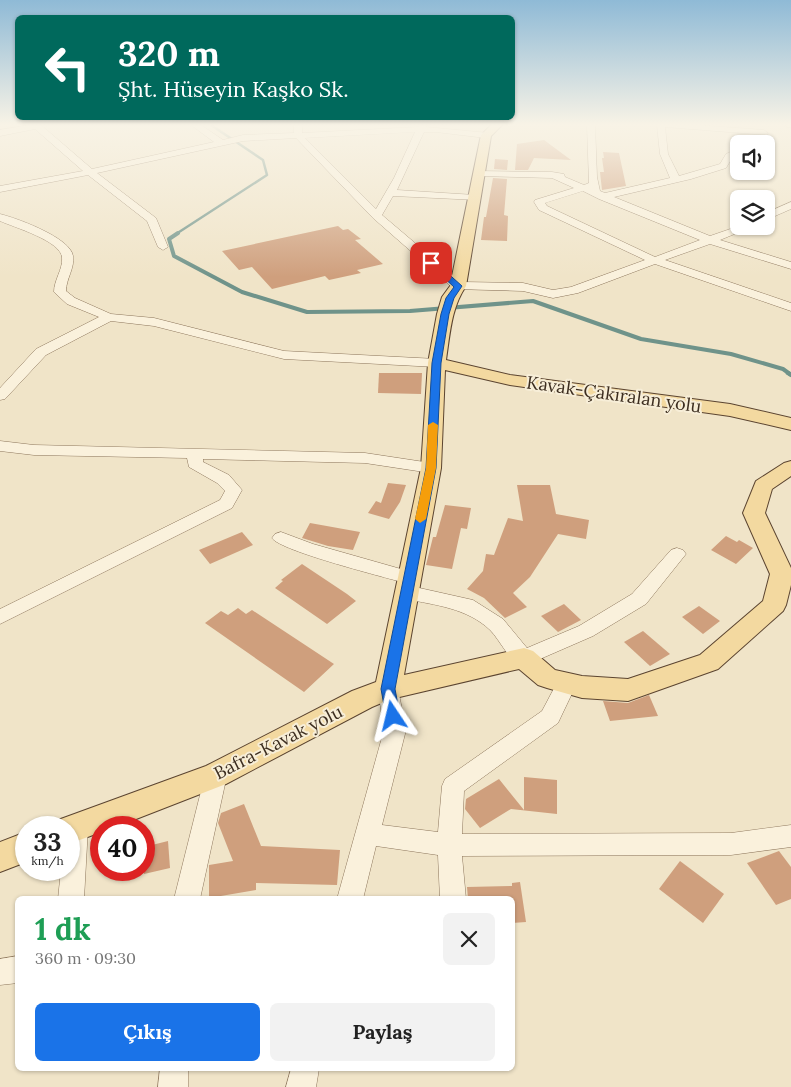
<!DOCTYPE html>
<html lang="tr">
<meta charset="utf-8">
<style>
:root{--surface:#fff;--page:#f2f2f2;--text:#222;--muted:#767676;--accent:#1a73e8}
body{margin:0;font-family:Lora,serif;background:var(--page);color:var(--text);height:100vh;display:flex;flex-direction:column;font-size:19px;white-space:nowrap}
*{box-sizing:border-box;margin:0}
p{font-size:16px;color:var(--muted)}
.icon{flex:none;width:28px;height:28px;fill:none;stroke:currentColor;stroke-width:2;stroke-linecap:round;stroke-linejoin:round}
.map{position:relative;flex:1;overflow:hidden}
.side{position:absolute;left:15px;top:896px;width:500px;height:175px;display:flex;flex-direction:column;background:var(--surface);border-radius:8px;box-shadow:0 1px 4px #0004}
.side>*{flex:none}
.top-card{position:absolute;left:15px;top:15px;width:500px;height:105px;border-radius:8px;box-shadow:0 1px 4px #0004;background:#00695c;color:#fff;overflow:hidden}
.buttons{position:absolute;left:730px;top:135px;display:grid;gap:10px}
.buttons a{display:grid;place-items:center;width:45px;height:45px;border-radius:8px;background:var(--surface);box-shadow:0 1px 4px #0004;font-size:25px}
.speed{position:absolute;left:15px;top:816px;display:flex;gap:10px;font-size:25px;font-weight:700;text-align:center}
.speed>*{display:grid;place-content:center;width:65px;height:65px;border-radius:50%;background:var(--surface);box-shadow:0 1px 4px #0004;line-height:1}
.speed small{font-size:12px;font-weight:400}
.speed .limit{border:8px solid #d22;background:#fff;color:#111}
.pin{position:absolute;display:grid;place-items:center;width:42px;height:42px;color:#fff;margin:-21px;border-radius:10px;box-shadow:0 2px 8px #0006}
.me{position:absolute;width:55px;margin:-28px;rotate:350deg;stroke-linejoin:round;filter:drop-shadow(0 0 4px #0008)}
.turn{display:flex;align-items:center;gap:18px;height:105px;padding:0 20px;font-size:22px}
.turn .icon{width:65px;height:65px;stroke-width:2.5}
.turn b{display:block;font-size:35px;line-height:42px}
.round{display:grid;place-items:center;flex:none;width:52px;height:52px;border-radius:8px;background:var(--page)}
.summary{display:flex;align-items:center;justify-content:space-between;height:85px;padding:0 20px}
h1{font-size:30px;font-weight:700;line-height:38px;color:#1e9e55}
.action{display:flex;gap:10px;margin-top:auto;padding:10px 20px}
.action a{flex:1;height:58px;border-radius:8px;background:var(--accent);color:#fff;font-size:20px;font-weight:700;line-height:58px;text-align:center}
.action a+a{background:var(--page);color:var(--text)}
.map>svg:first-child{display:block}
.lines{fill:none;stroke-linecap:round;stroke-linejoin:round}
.stream-far2{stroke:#6f938a;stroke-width:2.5}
.stream-far1{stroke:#6f938a;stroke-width:4}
.stream{stroke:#6f938a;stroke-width:4.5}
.building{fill:#cf9f7d}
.minor-casing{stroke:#8d765c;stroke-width:1}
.major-casing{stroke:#5b4430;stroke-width:2}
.minor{fill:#faf1dc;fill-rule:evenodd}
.major{fill:#f3d9a0;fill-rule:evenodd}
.route{fill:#1a73e8;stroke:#114b97}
.slow{fill:#f59e0b}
.labels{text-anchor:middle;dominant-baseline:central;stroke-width:4;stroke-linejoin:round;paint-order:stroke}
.street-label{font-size:18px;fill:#3d2e20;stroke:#f7eed8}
</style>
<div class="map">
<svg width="791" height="1087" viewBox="0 0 791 1087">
<rect width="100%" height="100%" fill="#f0e4c8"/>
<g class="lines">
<polyline class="stream-far2" points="176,234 267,175 263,160 211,125"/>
<polyline class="stream-far1" points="178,233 169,239 174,256 242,292 307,312 410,311 533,301 641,339 731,354 783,369 790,374"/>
<polyline class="stream" points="788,373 791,375"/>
</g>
<g class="building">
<polygon points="544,140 571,160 534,158 528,170 515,170 517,144"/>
<polygon points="603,152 619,153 626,186 602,190 600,172 604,172 602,158 604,158"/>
<polygon points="495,159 508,160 507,170 494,169"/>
<polygon points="493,178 507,179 504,215 508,216 507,241 481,240 484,217 486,217"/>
<polygon points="338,226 343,230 348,229 361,239 355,240 383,264 357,270 361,273 329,280 325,276 272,289 252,267 239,270 222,251"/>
<polygon points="379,373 422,373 421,394 378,393"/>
<polygon points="388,483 406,485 400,502 389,519 368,513 376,501 381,503"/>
<polygon points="517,485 550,485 556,514 589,520 586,539 558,534 530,577 513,593 527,607 505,618 484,598 467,589 483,571 486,554 494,555 508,518 523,521"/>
<polygon points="445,505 471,508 467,529 461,528 452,569 426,565 433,537 436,537"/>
<polygon points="310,523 360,532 353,550 328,546 302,538"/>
<polygon points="242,532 253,545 210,564 199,550"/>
<polygon points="726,536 737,542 739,540 753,548 736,564 711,550"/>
<polygon points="302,564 347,594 356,601 327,624 275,588 283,581 281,580"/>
<polygon points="564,604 581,620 558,632 541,616"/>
<polygon points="699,606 720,621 703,634 682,617"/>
<polygon points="238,608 246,614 252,610 334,664 304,692 205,623 221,611 228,615"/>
<polygon points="643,631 670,654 650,666 624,642"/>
<polygon points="649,695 658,716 610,721 603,701 628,703"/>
<polygon points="524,777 557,780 557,814 511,809 480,828 465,809 466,799 499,779 524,810"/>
<polygon points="244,804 261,846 340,850 337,885 256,883 256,890 209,898 209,865 233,861 218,823 221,813"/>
<polygon points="168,841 170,868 144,874 144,847"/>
<polygon points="779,851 791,867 791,899 776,905 747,863"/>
<polygon points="680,861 724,894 703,923 659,889"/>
<polygon points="520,882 526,922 512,923 512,899 468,899 467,887 512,886 512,883"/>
</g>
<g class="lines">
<defs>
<g id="minor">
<path d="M29 125H41L92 169 214 142 191 125H201L223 140 243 135 294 133V125H302V133L418 127 419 125H427L426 127 489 133V137L486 138 436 132H424L397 190 475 195 480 198 478 200 393 196 382 215 461 282 523 283 553 290 571 287 645 260 539 210 534 202 535 200 574 188 552 178 479 176 476 175V171L552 172 564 174 565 177 584 185 589 183 587 125H595L597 177 600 191 605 193 670 178 660 154 657 125H697L764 130 768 133 767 135 665 127 668 154 679 176 720 164 726 154 739 148V155L732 158 726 168 691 179 614 197 710 236 739 226H754L720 240 791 262V269L710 244 665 260 791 303V311L655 264 578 293 553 298 523 291 454 289 373 218 296 138 243 141 97 173 156 218 168 247 163 250 158 247 147 221 88 175 0 192V186L83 171 35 129 0 136V130ZM415 132 394 178 376 209 305 138ZM583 191 599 199 700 240 655 257 547 206 545 203Z"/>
<polygon points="786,125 791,125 791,127 787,127"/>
<polygon points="791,202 791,209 766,220 766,213"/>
<path d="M0 214C17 218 71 238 73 256 75 268 66 279 66 291L75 298 111 314 154 318 284 351 437 359 444 363 437 367 284 359 154 326 111 321 46 355 5 399 0 400V388L36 349 99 317 67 304 54 292C54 280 63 269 62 258 62 241 13 227 0 221Z"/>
<polygon points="0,441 34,445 365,453 431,463 437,465 439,468 437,471 431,473 365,463 203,459 203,462 229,475 242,490 232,508 0,624 0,609 220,500 225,491 217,483 189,467 187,458 34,455 0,451"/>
<path d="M281 532 313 544 415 573 418 578 415 583 409 584C388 578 280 551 272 538L275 534Z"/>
<path d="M677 548 683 550 686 554 646 604 593 636 524 666C508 661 501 641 490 630 467 608 435 605 406 599L399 597 397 592 399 587 406 585 473 600 503 619 527 648 579 626 632 594 671 550Z"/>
<polygon points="567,675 574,677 577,683 558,723 464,791 462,834 731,833 791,825 791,847 731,855 462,856 466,899 440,899 438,855 376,846 363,899 337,899 384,730 378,689 381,683 388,681 395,683 398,689 406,730 382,825 438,832 442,786 445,779 542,711 560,677"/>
<polygon points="216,765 224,768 227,775 200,899 174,899 205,775 208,768"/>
<polygon points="76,816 84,819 88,827 84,899 58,899 61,870 69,870 69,828 64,827 68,819"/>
<polygon points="18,956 18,983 0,985 0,959"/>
<polygon points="160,1069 188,1069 188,1087 158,1087"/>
<polygon points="291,1069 319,1069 316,1087 286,1087"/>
</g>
<g id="major">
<path d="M491 125H502L491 136 466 286C451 308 450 334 446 360L510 375 730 404 791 418V430L730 416 510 385 445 370 441 468 404 675 524 648 533 651 555 670 582 676 628 679 700 655 763 601 770 574 743 513 756 481 784 463 791 461V476L772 489 765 513 791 568V585L786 605 783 611 718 669 628 701 582 698 547 688 538 685 519 669 391 699 372 707 226 784 113 828H101V832L69 844V828H55L58 820 206 766 352 691 376 682 421 468 428 363 437 314 442 297 450 286 481 135Z"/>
<polygon points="26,832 26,862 0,872 0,842"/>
</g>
</defs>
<use href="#minor" class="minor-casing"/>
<use href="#major" class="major-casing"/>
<use href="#minor" class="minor"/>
<use href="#major" class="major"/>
</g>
<linearGradient id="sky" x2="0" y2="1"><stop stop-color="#8fbad6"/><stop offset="0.45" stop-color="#f8f3e6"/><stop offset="1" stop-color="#f8f3e6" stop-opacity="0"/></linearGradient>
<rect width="791" height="277" fill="url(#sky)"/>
<polygon class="route" points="429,261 434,261 462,286 454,298 449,314 441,363 436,468 395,689 400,716 398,720 393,722 388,720 386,716 381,689 426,468 432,363 441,314 446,298 454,287 429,264"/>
<polygon class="slow" points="433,422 438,425 436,468 426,519 420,523 415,519 426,468 428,425"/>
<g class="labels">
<g class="street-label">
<text transform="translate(614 394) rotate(8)">Kavak-Çakıralan yolu</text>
<text transform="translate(278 742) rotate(-27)">Bafra-Kavak yolu</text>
</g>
</g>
</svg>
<div class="buttons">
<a><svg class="icon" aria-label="sound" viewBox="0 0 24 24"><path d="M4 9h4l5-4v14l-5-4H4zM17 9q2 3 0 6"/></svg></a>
<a><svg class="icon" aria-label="layers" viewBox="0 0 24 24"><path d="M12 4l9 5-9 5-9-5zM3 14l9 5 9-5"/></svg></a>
</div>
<div class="speed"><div>33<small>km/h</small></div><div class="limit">40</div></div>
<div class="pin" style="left:431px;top:263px;background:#d93025"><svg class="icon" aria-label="arrive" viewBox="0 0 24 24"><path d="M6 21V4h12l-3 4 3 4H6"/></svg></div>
<svg class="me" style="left:393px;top:716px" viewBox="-20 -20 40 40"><path d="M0-17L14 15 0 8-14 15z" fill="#1a73e8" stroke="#fff" stroke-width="4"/></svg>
<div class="top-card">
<div class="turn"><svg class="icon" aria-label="left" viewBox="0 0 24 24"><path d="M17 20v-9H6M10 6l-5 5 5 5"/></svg><div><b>320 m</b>Şht. Hüseyin Kaşko Sk.</div></div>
</div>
<section class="side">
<div class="summary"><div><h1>1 dk</h1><p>360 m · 09:30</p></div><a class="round"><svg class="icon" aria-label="close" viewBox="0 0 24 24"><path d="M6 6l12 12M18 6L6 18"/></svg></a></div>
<div class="action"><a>Çıkış</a><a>Paylaş</a></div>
</section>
</div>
